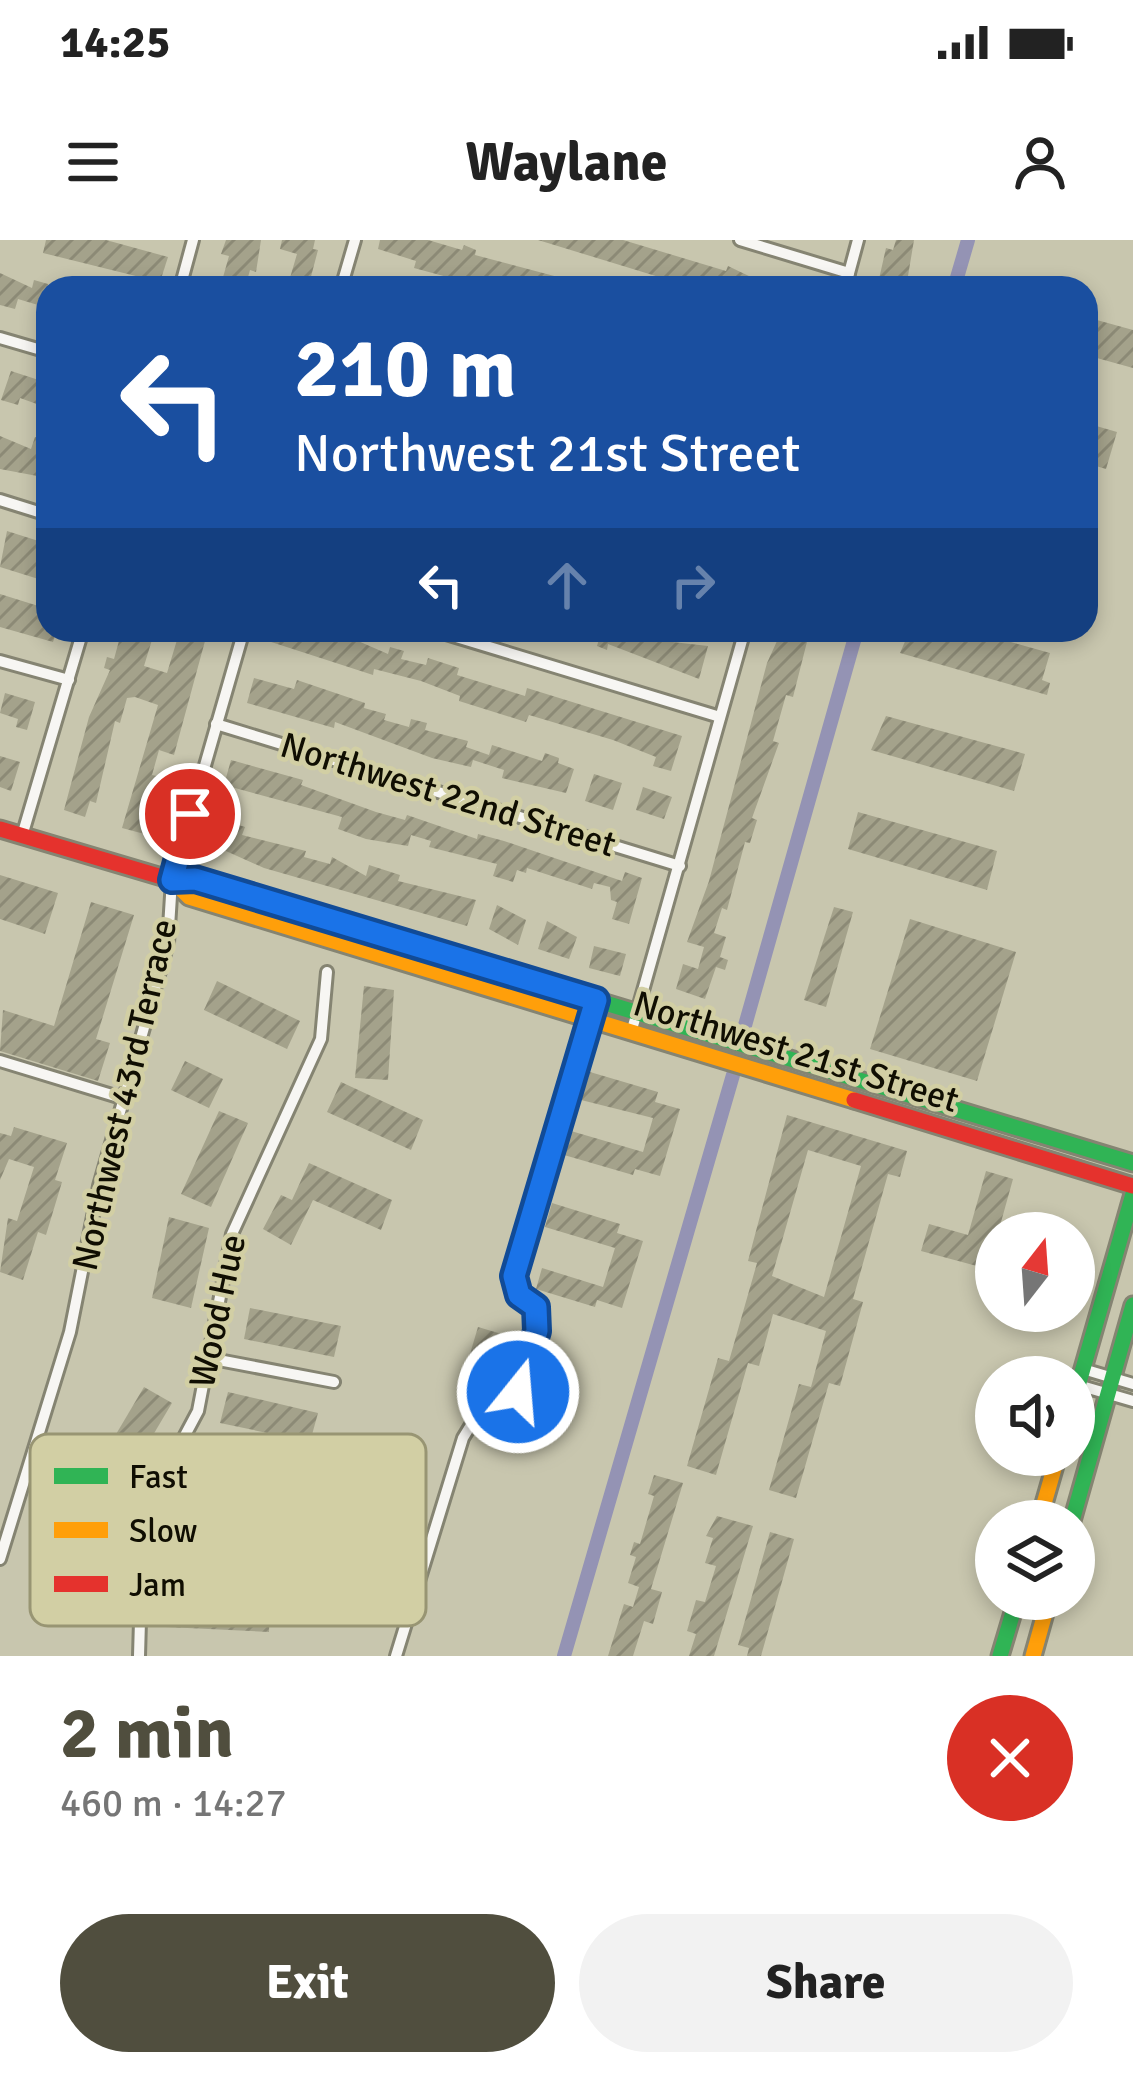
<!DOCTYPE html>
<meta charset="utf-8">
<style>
:root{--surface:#fff;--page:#f2f2f2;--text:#222;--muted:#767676;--accent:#504e3e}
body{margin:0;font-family:Signika,sans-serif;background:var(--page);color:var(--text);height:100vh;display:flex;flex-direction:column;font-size:45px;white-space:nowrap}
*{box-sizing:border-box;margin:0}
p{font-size:39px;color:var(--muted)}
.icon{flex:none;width:66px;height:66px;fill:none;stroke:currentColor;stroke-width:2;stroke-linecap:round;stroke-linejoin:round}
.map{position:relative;height:1416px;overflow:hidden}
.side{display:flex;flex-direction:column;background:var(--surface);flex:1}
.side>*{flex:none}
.top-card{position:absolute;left:36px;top:36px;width:1062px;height:366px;border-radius:36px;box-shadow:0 6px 18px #0003;background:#1a4fa0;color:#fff;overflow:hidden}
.needle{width:78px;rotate:17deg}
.fabs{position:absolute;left:975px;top:972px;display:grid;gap:24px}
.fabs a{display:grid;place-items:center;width:120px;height:120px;border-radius:50%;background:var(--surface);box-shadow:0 6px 18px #0003;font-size:60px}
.pin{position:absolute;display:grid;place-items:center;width:102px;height:102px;color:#fff;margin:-51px;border:6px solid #fff;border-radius:50%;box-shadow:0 3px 12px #0007}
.me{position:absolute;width:132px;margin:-66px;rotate:17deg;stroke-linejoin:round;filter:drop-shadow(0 0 9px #0008)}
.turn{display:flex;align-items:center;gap:42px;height:252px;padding:0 60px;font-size:54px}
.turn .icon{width:156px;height:156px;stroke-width:2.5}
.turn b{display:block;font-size:84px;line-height:102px}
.lanes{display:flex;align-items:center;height:114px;padding:0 60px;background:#0003;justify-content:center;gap:60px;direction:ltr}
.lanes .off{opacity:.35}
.round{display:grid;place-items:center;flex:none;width:126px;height:126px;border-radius:63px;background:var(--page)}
.headline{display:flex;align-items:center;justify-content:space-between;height:204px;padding:0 60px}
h1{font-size:72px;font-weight:700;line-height:90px;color:var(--accent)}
.button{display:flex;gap:24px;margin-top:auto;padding:24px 60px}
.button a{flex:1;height:138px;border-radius:72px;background:var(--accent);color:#fff;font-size:48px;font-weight:700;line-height:138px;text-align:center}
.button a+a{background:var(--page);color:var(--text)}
.status{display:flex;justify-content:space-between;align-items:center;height:84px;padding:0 60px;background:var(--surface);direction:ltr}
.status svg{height:33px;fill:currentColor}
header{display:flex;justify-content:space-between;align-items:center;height:156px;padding:0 60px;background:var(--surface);font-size:54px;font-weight:700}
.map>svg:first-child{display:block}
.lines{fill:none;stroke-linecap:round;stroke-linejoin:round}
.canal{stroke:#9493b4;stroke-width:14}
.building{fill:url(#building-hatch);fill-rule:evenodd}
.street-casing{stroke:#858472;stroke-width:16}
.fast-casing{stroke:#858472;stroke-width:21}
.slow-casing{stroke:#858472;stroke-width:21}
.jam-casing{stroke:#858472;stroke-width:21}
.street{stroke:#f7f6f3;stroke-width:10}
.fast{stroke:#30b455;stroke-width:15}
.slow{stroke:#ff9f0a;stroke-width:15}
.jam{stroke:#e5322d;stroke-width:15}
.route-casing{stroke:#114b97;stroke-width:30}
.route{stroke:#1a73e8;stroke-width:21}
.labels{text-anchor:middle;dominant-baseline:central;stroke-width:9;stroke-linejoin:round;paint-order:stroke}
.street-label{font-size:36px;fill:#100e02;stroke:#d2cfa4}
.key{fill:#d2cfa4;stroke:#989573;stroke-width:3}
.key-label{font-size:33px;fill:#100e02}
</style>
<div class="status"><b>14:25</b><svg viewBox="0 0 49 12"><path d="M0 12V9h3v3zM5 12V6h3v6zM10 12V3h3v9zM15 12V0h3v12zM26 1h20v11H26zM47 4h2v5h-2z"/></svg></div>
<header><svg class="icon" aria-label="menu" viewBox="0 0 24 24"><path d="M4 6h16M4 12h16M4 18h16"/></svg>Waylane<svg class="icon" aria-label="person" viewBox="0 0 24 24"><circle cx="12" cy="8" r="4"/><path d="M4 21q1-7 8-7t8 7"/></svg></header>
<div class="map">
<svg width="1133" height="1416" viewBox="0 0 1133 1416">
<defs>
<pattern id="building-hatch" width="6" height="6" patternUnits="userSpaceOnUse" patternTransform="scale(3)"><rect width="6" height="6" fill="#a4a28b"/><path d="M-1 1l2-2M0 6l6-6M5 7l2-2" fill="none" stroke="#8c8a76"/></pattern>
</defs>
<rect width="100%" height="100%" fill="#c8c6ae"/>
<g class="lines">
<g class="canal">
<polyline points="954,48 968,0"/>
<polyline points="744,789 857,390"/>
<polyline points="564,1416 733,835"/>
</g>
</g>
<g class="building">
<polygon points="46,0 106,0 168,17 160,42 43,13"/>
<polygon points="226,0 261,0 256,32 250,30 245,48 220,48 229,16 221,14"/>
<polygon points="282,0 315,0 313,9 318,10 308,48 287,48 297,14 280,9"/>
<polygon points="380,0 428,0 462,10 464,5 476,10 475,15 558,37 555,48 491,48 464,36 462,41 414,28 416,21 378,9"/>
<polygon points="538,0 623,0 726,31 728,26 774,48 695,48"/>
<polygon points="896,0 914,0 906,48 877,48 886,8 893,10"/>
<polygon points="0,33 32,48 34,40 48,44 48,68 18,59 15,69 0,65"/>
<polygon points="1086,77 1133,90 1133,128 1086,115"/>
<polygon points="11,131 48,143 48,168 20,158 18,165 1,160"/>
<polygon points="1086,183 1117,192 1106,229 1086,223"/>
<polygon points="0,196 31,209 35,197 48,201 48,238 0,229"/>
<polygon points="7,291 48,304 48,342 0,327"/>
<polygon points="0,354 48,369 48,390 57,390 53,402 0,387"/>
<polygon points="122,390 155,390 144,426 167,433 180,390 208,390 174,515 159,510 152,535 169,539 152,596 122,588 158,465 135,457 127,458 120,483 115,481 96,563 90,561 85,577 64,570 89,477 110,430 104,428 107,417 114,419"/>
<polygon points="268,390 333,396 335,391 388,414 390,407 404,411 401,419 426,425 428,418 459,428 457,435 525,456 527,448 682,496 671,531 653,526 656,517 613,500 529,475 526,482 459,461 460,456 421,441 374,429 373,435 265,400"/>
<polygon points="580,390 654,390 666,394 664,401 708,406 699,439 608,404 607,410 597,406 599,399"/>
<polygon points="782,390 810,390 793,457 786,455 773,501 779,503 752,578 757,580 750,603 745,602 727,670 722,668 714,693 726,697 720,717 728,720 725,730 716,727 705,759 676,749 683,724 698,729 704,707 687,702 709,641 767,423"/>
<polygon points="910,390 968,390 1050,413 1042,440 1050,443 1047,455 900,413"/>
<polygon points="254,438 294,449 297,440 365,463 364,468 386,474 384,480 409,487 411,479 427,483 425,490 468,501 466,507 489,515 492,505 542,521 545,513 559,518 558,523 574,529 566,553 502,538 504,530 473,520 471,527 432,518 335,482 334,488 247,463"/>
<polygon points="5,453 35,462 27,490 16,487 18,479 0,473"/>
<polygon points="886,476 1025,514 1014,551 871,510"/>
<polygon points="0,516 20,522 11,551 0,547"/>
<polygon points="231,520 303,540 301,545 376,572 405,580 407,575 477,599 478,594 504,601 622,641 625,632 642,638 629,684 612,679 617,662 611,660 610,647 594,643 592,649 527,628 526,633 517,630 513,642 493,636 497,624 429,607 431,601 411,595 408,606 366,599 338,589 342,577 224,545"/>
<polygon points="594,534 622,543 613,570 585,561"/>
<polygon points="643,547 672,557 664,579 636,570"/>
<polygon points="858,572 997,611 987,650 848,609"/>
<polygon points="216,578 245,587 242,595 306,611 304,617 330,624 332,617 366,636 369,625 400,635 398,641 476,660 467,686 264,628 217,607 216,613 205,610"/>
<polygon points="0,635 58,653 45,694 0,679"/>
<polygon points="91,662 134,675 96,799 110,803 98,841 0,811 3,770 54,786"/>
<polygon points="497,665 526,680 518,705 489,689"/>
<polygon points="834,667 853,672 826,767 804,760"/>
<polygon points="910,679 1016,712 977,841 870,809"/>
<polygon points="547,681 577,697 569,719 538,709"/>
<polygon points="594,706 626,714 620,736 589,728"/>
<polygon points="217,741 300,781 287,809 204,770"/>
<polygon points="364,746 394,750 388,840 355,838"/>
<polygon points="185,821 223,839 209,868 171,850"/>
<polygon points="590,832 658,852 655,862 680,869 660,936 635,929 633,935 564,915 571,891 643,912 653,878 581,860"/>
<polygon points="341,842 423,880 411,910 327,872"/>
<polygon points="219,871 248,883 211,967 181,954"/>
<path d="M787 875 907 911 900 937 888 934 853 1059 863 1062 840 1146 829 1143 796 1258 769 1250 799 1144 811 1147 826 1091 773 1074 759 1126 748 1123 716 1235 687 1226 718 1118 729 1121 757 1023 748 1021ZM808 910 861 926 824 1057 772 1036Z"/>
<polygon points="14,887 67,903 55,940 62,942 46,995 38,992 23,1040 0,1032 8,978 17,981 34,927 9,919 0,940 0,893 11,896"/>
<polygon points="309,923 392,960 381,990 313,960 291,1005 263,989 281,955 292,960"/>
<polygon points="986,931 1013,939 988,1029 921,1011 929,984 968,995"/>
<polygon points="552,963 620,984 617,993 643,1001 622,1068 597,1060 595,1067 536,1049 542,1028 603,1047 615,1008 545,987"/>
<polygon points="169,977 209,988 191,1068 152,1058"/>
<polygon points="250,1068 341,1086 334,1117 244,1099"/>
<polygon points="478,1087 515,1098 505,1135 467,1124"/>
<polygon points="144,1147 172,1163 124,1244 96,1228"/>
<polygon points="228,1152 318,1173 310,1202 220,1183"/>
<polygon points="654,1235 683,1243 651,1349 662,1352 653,1384 644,1381 633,1416 608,1416 624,1364 633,1367 639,1347 628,1343 636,1317 630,1315 634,1302 640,1304 654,1256 648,1254"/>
<polygon points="717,1276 753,1286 714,1416 689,1416 696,1394 687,1391 696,1360 705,1362 716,1326 705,1323 713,1298 706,1296"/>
<polygon points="770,1292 794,1299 761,1416 747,1416 749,1408 738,1405"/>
<polygon points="168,1355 270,1360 269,1392 166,1387"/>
</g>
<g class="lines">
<defs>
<g id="street">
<polyline points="740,0 849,33"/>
<polyline points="180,48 193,0"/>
<polyline points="341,48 355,0"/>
<polyline points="845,48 858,0"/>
<polyline points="0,98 48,112"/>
<polyline points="0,260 48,275"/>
<polyline points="433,390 720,477"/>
<polyline points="0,421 69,440"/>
<polyline points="216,484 680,626"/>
<polyline points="22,596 83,390"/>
<polyline points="631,793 745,390"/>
<polyline points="0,821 125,859"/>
<polyline points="208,1118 334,1142"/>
<polyline points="1083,1129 1133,1144"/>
<polyline points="1078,1145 1133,1161"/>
<polyline points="55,1248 143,1274"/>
<polyline points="0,1319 70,1092 99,946 168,703 172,640 244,390"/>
<polyline points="142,1326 281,1330"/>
<polyline points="227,1329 229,1264"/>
<polyline points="139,1416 143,1274 198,1171 232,994 321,799 327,732"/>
<polyline points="396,1416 463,1198 482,1167 518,1152 537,1091 535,1067 519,1055 514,1036 596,761"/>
</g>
<g id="fast">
<polyline points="592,759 1133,923"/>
<polyline points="1074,1160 1133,954"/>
<polyline points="1072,1281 1133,1065"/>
<polyline points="1000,1416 1017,1359"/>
</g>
<g id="slow">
<polyline points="172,640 189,657 854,860"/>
<polyline points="1039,1281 1058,1215"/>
<polyline points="1033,1416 1049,1359"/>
</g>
<g id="jam">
<polyline points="0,589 172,640 195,639 592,759"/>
<polyline points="854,860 1133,946"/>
</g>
</defs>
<use href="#street" class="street-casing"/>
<use href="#fast" class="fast-casing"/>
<use href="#slow" class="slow-casing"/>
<use href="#jam" class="jam-casing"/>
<use href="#street" class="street"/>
<use href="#fast" class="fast"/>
<use href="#slow" class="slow"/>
<use href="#jam" class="jam"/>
</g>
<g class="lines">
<defs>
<polyline id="route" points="190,574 172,640 195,639 596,760 514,1036 519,1055 536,1067 537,1091 518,1152"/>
</defs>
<use href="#route" class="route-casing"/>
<use href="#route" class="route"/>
</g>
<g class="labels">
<g class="street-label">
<text transform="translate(448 555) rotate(17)">Northwest 22nd Street</text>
<text transform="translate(796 812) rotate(17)">Northwest 21st Street</text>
<text transform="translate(125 855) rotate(-77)">Northwest 43rd Terrace</text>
<text transform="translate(218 1071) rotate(-78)">Wood Hue</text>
</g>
</g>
<rect x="30" y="1194" width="396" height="192" rx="18" class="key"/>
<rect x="54" y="1228" width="54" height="16" fill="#30b455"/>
<rect x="54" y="1282" width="54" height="16" fill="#ff9f0a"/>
<rect x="54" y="1336" width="54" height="16" fill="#e5322d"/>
<g class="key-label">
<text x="129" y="1248">Fast</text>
<text x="129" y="1302">Slow</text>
<text x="129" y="1356">Jam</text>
</g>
</svg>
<div class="fabs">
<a><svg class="needle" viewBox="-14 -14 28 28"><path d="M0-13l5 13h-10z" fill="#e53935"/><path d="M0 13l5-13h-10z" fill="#767676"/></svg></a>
<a><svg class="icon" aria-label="sound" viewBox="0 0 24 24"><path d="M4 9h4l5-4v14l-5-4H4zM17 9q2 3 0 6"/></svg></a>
<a><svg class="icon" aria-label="layers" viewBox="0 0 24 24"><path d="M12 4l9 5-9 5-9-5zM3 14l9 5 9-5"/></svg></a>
</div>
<div class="pin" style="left:190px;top:574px;background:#d93025"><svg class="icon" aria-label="arrive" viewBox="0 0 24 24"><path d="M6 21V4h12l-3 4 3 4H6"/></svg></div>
<svg class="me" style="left:518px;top:1152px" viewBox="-20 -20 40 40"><circle r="17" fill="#1a73e8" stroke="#fff" stroke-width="3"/><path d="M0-11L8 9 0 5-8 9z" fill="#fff"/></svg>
<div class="top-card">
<div class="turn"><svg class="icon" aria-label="left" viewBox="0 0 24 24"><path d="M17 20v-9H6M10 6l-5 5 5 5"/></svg><div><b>210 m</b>Northwest 21st Street</div></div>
<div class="lanes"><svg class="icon" aria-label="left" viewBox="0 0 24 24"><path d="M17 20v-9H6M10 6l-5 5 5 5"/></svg><svg class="icon off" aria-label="ahead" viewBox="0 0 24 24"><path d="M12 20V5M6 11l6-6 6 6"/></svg><svg class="icon off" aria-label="right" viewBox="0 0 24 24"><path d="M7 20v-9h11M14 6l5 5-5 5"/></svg></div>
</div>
</div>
<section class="side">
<div class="headline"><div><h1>2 min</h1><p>460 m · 14:27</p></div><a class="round" style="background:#d93025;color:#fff"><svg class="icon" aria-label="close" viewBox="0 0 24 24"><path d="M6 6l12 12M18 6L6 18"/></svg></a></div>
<div class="button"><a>Exit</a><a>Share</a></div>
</section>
